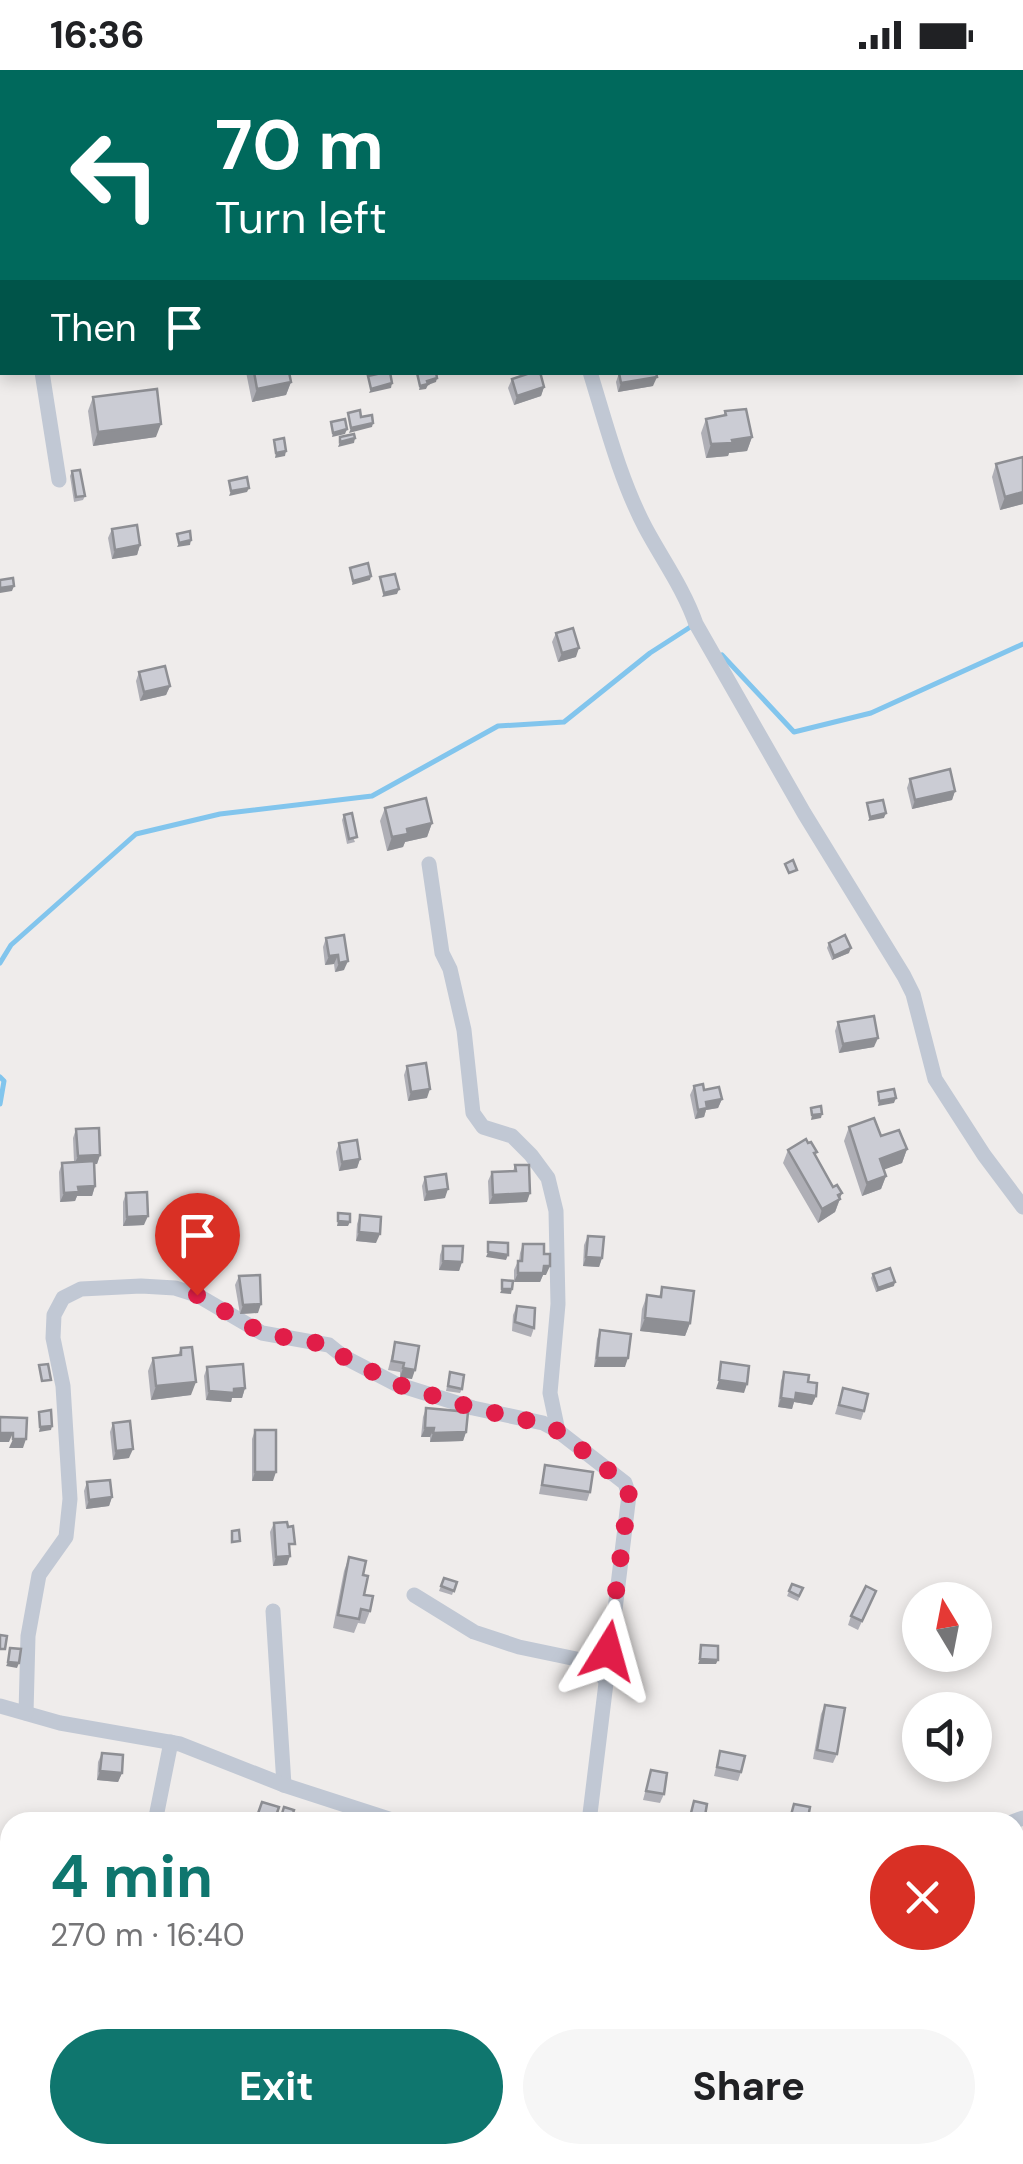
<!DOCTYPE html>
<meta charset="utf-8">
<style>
:root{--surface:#fff;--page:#f6f6f6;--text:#202124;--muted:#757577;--accent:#0f766e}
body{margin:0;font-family:"DM Sans",sans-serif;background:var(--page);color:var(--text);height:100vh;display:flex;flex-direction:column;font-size:38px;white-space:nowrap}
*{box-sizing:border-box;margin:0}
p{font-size:32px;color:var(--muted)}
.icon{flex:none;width:55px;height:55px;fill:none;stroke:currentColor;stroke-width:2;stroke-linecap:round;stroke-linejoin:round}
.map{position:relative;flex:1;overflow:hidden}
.details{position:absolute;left:0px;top:1742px;width:1025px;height:352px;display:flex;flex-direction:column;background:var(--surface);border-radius:30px 30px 0 0;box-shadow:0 5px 15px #0003}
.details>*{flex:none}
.guide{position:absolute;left:0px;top:0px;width:1025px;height:305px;box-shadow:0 5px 15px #0003;background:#00695c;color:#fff;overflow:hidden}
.needle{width:65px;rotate:350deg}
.controls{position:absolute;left:902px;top:1512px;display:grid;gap:20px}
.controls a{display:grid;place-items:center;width:90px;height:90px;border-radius:50%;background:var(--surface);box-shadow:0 5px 15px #0003;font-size:50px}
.pin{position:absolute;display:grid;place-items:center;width:85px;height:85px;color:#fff;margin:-102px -42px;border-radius:50% 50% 50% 0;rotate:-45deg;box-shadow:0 0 10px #0007}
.pin .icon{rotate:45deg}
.me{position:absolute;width:110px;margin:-55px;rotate:8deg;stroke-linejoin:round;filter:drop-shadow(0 0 8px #0008)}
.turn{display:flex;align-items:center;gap:35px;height:210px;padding:0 50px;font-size:45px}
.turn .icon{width:130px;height:130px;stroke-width:2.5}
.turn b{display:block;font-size:70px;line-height:85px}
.then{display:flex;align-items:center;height:95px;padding:0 50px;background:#0003;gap:20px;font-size:38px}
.round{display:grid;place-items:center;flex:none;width:105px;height:105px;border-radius:52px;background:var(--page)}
.summary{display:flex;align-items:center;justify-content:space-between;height:170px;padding:0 50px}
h1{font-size:60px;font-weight:700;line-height:75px;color:var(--accent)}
.action{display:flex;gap:20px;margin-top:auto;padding:20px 50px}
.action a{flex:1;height:115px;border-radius:60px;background:var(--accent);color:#fff;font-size:40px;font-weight:700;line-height:115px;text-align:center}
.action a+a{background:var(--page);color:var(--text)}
.status{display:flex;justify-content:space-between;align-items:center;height:70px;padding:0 50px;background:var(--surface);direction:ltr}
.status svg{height:28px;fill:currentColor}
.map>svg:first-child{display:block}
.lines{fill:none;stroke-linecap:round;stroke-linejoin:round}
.stream{stroke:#82c5ed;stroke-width:5}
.minor{stroke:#c1c8d4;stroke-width:15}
.wall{fill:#afafb6}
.shaded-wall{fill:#8e8f94}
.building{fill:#cbccd4;stroke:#8e8f94;stroke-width:2.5}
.route{stroke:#e11d48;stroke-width:18;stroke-dasharray:0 32.4}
</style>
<div class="status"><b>16:36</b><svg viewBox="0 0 49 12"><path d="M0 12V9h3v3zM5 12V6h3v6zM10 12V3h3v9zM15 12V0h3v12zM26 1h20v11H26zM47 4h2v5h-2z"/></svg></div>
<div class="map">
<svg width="1023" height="2094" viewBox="0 0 1023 2094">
<rect width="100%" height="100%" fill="#efeceb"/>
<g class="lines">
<g class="stream">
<polyline points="722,585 794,662 871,643 1023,574"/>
<polyline points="0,893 11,875 136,764 220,744 372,726 498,656 564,652 650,583 695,554"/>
<polyline points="0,1007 4,1011 0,1034"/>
</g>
<g class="minor">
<polyline points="503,0 503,2"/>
<polyline points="0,16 2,38"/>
<polyline points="42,302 59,410"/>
<path d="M590 302C606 354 620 409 645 457 662 489 684 519 696 554L804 743 904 906 913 924 935 1009 984 1085 1023 1137"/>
<polyline points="429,794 442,883 450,899 464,960 473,1043 483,1057 512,1066 531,1085 548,1108 556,1141 558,1234 550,1323 558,1361"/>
<polyline points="414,1525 474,1562 519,1577 586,1591 605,1609"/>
<polyline points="273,1541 284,1715"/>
<polyline points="0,1636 60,1653 180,1674 284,1715 398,1752"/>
<polyline points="26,1643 28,1566 39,1505 66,1467 70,1429 63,1316 53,1268 54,1245 63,1228 81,1219 141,1216 175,1218 197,1225 262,1263 329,1275 344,1287 396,1314 473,1338 543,1353 558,1361 625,1413 629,1425 589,1752"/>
<polyline points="155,1752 171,1672"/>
<polyline points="1012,1752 1023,1748"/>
<polyline points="1015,1836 1023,1840"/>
<polyline points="0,2060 10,2049"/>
<polyline points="235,2085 239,2094"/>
<polyline points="410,2085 411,2094"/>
<polyline points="700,2094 700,2085"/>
</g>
</g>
<g class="wall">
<polygon points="246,302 289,302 291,312 286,325 252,332"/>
<polygon points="619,303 653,316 618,322 616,312"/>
<polygon points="512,309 544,317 541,326 514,335 508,318"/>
<polygon points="93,327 156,367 93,376 88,341"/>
<polygon points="725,341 752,367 747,381 729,383 728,386 706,388 701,363 706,349 723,346"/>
<polygon points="1023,387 1023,434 1000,440 992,407 996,394"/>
<polygon points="72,401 85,426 83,430 74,432 70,406"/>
<polygon points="112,459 140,475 137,485 112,489 108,468"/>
<polygon points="556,563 576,587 558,592 552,572"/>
<polygon points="139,602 170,616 166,625 140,631 136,611"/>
<polygon points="910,709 955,721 952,730 912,739 907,718"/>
<polygon points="385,738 432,753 427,767 405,772 403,777 387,781 380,751"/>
<polygon points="344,745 355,772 347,774 342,750"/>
<polygon points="344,865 344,900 335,902 334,894 325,895 323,877 326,868"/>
<polygon points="829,873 849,883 832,890 827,878"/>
<polygon points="838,952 874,977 839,983 835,961"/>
<polygon points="407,996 427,1028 408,1031 404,1005"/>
<polygon points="694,1016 722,1029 718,1038 706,1040 704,1047 695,1049 690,1025"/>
<polygon points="849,1057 881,1066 907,1079 902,1093 884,1099 886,1106 881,1119 862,1126 844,1071"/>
<polygon points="76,1059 100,1085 97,1094 94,1094 95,1116 92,1126 77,1126 75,1131 60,1132 59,1102 62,1093 74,1092 73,1068"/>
<polygon points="339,1073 360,1089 357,1098 339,1101 336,1082"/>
<polygon points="808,1073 817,1082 815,1086 840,1129 835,1142 818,1153 783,1093 788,1080"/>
<polygon points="515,1095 527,1132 489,1134 488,1111 492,1102 513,1101"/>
<polygon points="425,1107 445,1128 424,1131 422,1116"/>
<polygon points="126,1123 144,1155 123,1156 123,1132"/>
<polygon points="360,1145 376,1173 356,1171 357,1154"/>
<polygon points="588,1166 602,1188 599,1197 583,1196 584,1175"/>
<polygon points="523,1174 544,1184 546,1205 543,1205 540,1212 514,1212 514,1200 518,1191 519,1191 520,1183"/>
<polygon points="443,1176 462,1192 459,1201 439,1200 440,1185"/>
<polygon points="873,1204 894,1216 876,1222 871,1208"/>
<polygon points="239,1206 258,1243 240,1244 235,1215"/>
<polygon points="662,1217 690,1253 685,1266 640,1261 642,1239 647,1225 659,1227"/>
<polygon points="517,1236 534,1258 531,1267 512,1261 513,1245"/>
<polygon points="600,1260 625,1297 594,1297 597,1269"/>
<polygon points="395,1272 412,1309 400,1307 400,1302 388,1300"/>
<polygon points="181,1278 191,1325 151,1330 148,1301 153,1288 178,1285"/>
<polygon points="207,1297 245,1318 242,1328 232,1328 231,1332 206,1330 204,1306"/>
<polygon points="450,1302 462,1319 460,1323 446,1321"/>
<polygon points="784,1302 808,1312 816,1326 812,1335 794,1332 792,1339 778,1337 781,1311"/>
<polygon points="843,1318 864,1341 861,1350 835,1344"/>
<polygon points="426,1338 466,1362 463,1371 430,1372 430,1367 421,1367 423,1347"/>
<polygon points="113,1353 129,1388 113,1390 110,1362"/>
<polygon points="255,1360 273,1411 252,1411 252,1369"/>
<polygon points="545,1395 590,1422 587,1431 539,1424"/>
<polygon points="87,1412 112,1427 109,1436 86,1439 84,1421"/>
<polygon points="274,1453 291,1483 290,1483 287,1495 273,1496 270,1462"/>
<polygon points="349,1487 363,1505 364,1525 370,1541 365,1554 358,1553 354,1563 333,1558 344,1501"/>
<polygon points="444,1508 457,1512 452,1525 439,1521"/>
<polygon points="792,1514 803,1518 798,1531 787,1526"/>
<polygon points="876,1521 858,1560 848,1555 851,1546"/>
<polygon points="825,1635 837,1684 833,1693 813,1689 821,1644"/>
<polygon points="720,1681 741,1702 738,1711 714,1706"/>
<polygon points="102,1683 122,1703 118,1712 97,1710 98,1692"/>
<polygon points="651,1700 664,1724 660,1733 643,1730"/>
<polygon points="794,1734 808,1748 806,1752 790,1750"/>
<polygon points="284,1737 294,1740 290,1752 279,1751"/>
<polygon points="666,2085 680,2085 678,2091 665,2089"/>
</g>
<g class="shaded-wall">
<polygon points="657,307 653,316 618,322 621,313"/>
<polygon points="437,308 436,312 428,315 426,319 419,320 420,316 427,311"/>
<polygon points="291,312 286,325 252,332 257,319"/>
<polygon points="392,313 391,318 369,323 371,319"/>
<polygon points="544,317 541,326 514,335 517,326"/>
<polygon points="373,353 372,357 349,363 351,358"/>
<polygon points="161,354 156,367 93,376 98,362"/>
<polygon points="347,359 345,364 332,367 333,363"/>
<polygon points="752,367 747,381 729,383 728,386 706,388 711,374"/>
<polygon points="355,368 354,373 338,377 340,372"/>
<polygon points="286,381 285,386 275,388 276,383"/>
<polygon points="249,418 247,422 229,426 231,421"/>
<polygon points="1023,422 1023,434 1000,440 1005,427"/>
<polygon points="191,470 190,475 177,477 179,473"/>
<polygon points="140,475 137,485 112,489 115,480"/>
<polygon points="371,506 370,510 352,515 353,511"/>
<polygon points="14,516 12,521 0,523 0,518"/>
<polygon points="399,519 397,524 382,527 384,523"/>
<polygon points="579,578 576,587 558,592 562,583"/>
<polygon points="170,616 166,625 140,631 144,622"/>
<polygon points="955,721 952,730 912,739 915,730"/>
<polygon points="886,743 884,748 868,751 870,747"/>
<polygon points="432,753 427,767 405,772 403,777 387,781 392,767 407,759"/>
<polygon points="851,878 849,883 832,890 834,886"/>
<polygon points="338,885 334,894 325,895 329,886"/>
<polygon points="348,891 344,900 335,902 339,893"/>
<polygon points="878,968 874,977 839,983 843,974"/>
<polygon points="430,1019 427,1028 408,1031 411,1022"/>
<polygon points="896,1028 894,1033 878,1036 879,1031"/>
<polygon points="722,1029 718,1038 706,1040 704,1047 695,1049 698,1040 706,1032"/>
<polygon points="822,1044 821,1048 811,1050 812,1045"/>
<polygon points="907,1079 902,1093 875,1103 880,1089"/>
<polygon points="100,1085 97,1094 74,1095 78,1086"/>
<polygon points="360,1089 357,1098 339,1101 342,1092"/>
<polygon points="886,1106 881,1119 862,1126 867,1113"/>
<polygon points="95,1116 92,1126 77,1126 75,1131 60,1132 64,1123 78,1117"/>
<polygon points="448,1119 445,1128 424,1131 427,1122"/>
<polygon points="530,1123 527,1132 489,1134 493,1125"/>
<polygon points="842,1123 835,1142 818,1153 822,1139"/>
<polygon points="148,1146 144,1155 123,1156 127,1147"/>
<polygon points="338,1151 350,1152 348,1156 337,1156"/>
<polygon points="359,1162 380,1164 376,1173 356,1171"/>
<polygon points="488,1182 508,1185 506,1190 486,1187"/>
<polygon points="586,1187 602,1188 599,1197 583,1196"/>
<polygon points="443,1191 462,1192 459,1201 439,1200"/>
<polygon points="544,1196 550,1196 546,1205 543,1205 540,1212 514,1212 518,1203"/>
<polygon points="895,1212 894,1216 876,1222 878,1218"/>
<polygon points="502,1219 512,1219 511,1224 500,1223"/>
<polygon points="261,1234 258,1243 240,1244 243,1235"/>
<polygon points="645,1248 690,1253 685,1266 640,1261"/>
<polygon points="597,1288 628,1288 625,1297 594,1297"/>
<polygon points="403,1298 415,1300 412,1309 400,1307"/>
<polygon points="719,1310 747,1314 744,1323 716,1319"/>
<polygon points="196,1312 191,1325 151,1330 156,1316"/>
<polygon points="245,1318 242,1328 232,1328 231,1332 206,1330 209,1321"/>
<polygon points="796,1323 816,1326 812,1335 794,1332 792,1339 778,1337 781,1328"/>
<polygon points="52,1356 51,1360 39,1362 40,1357"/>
<polygon points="425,1358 434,1358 430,1367 421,1367"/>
<polygon points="466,1362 463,1371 430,1372 433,1363"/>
<polygon points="0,1363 13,1363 9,1372 0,1372"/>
<polygon points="13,1369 26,1369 23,1378 9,1378"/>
<polygon points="133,1379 129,1388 113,1390 116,1381"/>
<polygon points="255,1402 276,1402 273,1411 252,1411"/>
<polygon points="112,1427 109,1436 86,1439 89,1430"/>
<polygon points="290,1486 287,1495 273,1496 276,1487"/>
<polygon points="700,1589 718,1590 716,1594 698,1594"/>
<polygon points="8,1592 19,1593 17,1598 6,1596"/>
<polygon points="100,1701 122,1703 118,1712 97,1710"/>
<rect x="1015" y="1805" width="8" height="9"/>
<polygon points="188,2085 208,2085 206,2090 185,2094"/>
</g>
<g class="building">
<polygon points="254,302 289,302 291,312 257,319"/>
<polygon points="386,302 390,302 392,313 371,319 368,306"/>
<polygon points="436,302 437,308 427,311 428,314 420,316 417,303"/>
<polygon points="533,302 540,302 544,317 517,326 512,309"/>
<polygon points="656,302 657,307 621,313 619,303"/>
<polygon points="157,319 161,354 98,362 93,327"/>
<polygon points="746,339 752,367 732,370 733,373 711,374 706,349 726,345 725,341"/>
<polygon points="360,340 361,347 372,345 373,353 351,358 348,343"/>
<polygon points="345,349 347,359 333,363 331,352"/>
<polygon points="354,364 355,368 340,372 340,367"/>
<polygon points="284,368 286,381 276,383 274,370"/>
<polygon points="1023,387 1023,422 1005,427 996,394"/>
<polygon points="80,400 85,426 76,427 72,401"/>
<polygon points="247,407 249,418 231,421 229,411"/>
<polygon points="137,455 140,475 115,480 112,459"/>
<polygon points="190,461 191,470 179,473 177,464"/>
<polygon points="368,493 371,506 353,511 350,498"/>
<polygon points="395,504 399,519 384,523 380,507"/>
<polygon points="13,508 14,516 0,518 0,510"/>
<polygon points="573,558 579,578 562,583 556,563"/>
<polygon points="165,596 170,616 144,622 139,602"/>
<polygon points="950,699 955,721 915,730 910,709"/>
<polygon points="426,728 432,753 407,759 408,764 392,767 385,738"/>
<polygon points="883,730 886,743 870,747 867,733"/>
<polygon points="352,743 357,767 349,769 344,745"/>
<polygon points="793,790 797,800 789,803 785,794"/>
<polygon points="344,865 348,891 339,893 338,885 329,886 326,868"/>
<polygon points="845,865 851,878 834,886 829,873"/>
<polygon points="874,946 878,968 843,974 838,952"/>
<polygon points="426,993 430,1019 411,1022 407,996"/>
<polygon points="703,1014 704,1020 719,1017 722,1029 706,1032 707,1038 698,1040 694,1016"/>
<polygon points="894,1019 896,1028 879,1031 878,1022"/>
<polygon points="821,1036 822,1044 812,1045 811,1038"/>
<polygon points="874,1048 881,1066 899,1060 907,1079 880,1089 886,1106 867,1113 849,1057"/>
<polygon points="99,1058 100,1085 78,1086 76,1059"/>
<polygon points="806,1069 808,1073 811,1072 817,1082 814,1083 833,1117 837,1115 842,1123 838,1125 840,1129 822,1139 788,1080"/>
<polygon points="357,1070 360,1089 342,1092 339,1073"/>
<polygon points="94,1091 95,1116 78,1117 79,1122 64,1123 62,1093"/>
<polygon points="515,1095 529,1095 530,1123 493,1125 492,1102 516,1101"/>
<polygon points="446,1104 448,1119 427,1122 425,1107"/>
<polygon points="147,1122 148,1146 127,1147 126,1123"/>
<polygon points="338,1143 350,1144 350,1152 338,1151"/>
<polygon points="360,1145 381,1147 380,1164 359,1162"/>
<polygon points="588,1166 604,1167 602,1188 586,1187"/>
<polygon points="488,1172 508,1173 508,1185 488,1182"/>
<polygon points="523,1174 544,1174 544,1184 550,1184 550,1196 544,1196 543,1203 518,1203 518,1191 522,1191"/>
<polygon points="443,1176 463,1176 462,1192 443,1191"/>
<polygon points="890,1198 895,1212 878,1218 873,1204"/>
<polygon points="260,1205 261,1234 243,1235 239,1206"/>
<polygon points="502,1210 513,1211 512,1219 502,1219"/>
<polygon points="662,1217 694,1221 690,1253 645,1248 647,1225 661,1227"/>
<polygon points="517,1236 535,1238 534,1258 515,1252"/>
<polygon points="600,1260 631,1264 628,1288 597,1288"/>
<polygon points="395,1272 419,1276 415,1300 403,1298 404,1293 392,1291"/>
<polygon points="192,1277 196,1312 156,1316 153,1288 181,1285 181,1278"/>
<polygon points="721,1292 749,1296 747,1314 719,1310"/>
<polygon points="48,1294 51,1310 42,1311 39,1295"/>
<polygon points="243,1294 245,1318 234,1319 234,1323 209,1321 207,1297"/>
<polygon points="450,1302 464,1305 462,1319 448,1316"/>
<polygon points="784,1302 809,1305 808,1312 817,1313 816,1326 796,1323 795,1330 781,1328"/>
<polygon points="843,1318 868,1324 864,1341 839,1335"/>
<polygon points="426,1338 468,1342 466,1362 433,1363 434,1358 425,1358"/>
<polygon points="51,1340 52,1356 40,1357 39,1342"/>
<polygon points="0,1347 27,1348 26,1369 13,1369 13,1363 0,1363"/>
<polygon points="130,1351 133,1379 116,1381 113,1353"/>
<rect x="255" y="1360" width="21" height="42"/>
<polygon points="545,1395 593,1402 590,1422 542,1415"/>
<polygon points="110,1410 112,1427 89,1430 87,1412"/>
<polygon points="287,1452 288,1457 293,1456 295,1474 289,1474 290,1486 276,1487 274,1453"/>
<polygon points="239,1460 240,1471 232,1472 232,1461"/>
<polygon points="349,1487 366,1491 363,1505 368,1506 364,1525 373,1526 370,1541 361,1539 359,1549 338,1545"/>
<polygon points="444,1508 457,1512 454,1521 441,1516"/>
<polygon points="792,1514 803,1518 799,1526 789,1521"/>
<polygon points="866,1516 876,1521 862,1551 851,1546"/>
<polygon points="0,1565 7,1566 5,1579 0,1579"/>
<polygon points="701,1575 718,1576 718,1590 700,1589"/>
<polygon points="10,1578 21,1579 19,1593 8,1592"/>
<polygon points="825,1635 845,1638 837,1684 817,1680"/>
<polygon points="720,1681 745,1686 741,1702 717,1697"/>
<polygon points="102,1683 123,1685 122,1703 100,1701"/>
<polygon points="651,1700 667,1703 664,1724 646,1721"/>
<polygon points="694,1731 707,1734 705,1746 691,1743"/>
<polygon points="262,1732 279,1737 274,1752 255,1752"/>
<polygon points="794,1734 810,1737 808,1748 791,1745"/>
<polygon points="284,1737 294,1740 291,1750 281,1747"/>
<polygon points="682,1745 703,1750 703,1752 680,1752"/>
<rect x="108" y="1748" width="14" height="4"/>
<rect x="1015" y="1789" width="8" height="16"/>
<polygon points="318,2090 318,2094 296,2094"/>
</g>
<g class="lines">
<polyline class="route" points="197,1225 262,1263 328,1275 344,1287 396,1314 473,1338 543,1354 558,1361 624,1413 629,1425 608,1581"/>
</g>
</svg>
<div class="controls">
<a><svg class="needle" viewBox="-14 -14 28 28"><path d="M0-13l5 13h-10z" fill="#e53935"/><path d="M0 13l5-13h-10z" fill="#757577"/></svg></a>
<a><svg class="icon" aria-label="sound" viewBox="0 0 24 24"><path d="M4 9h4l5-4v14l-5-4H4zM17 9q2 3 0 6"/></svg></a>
</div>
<div class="pin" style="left:197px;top:1225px;background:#d93025"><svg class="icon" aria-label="arrive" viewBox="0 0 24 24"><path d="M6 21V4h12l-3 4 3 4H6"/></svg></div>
<svg class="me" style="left:608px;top:1581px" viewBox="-20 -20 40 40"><path d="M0-17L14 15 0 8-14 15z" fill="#e11d48" stroke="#fff" stroke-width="4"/></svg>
<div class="guide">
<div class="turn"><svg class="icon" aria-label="left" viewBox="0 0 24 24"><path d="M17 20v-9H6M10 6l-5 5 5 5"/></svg><div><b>70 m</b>Turn left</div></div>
<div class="then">Then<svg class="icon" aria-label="arrive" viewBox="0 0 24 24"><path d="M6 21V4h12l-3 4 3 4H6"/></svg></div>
</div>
<section class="details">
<div class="summary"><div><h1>4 min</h1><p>270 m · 16:40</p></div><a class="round" style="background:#d93025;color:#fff"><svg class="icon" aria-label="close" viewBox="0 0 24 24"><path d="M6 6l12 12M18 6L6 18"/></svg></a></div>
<div class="action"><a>Exit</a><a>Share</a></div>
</section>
</div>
